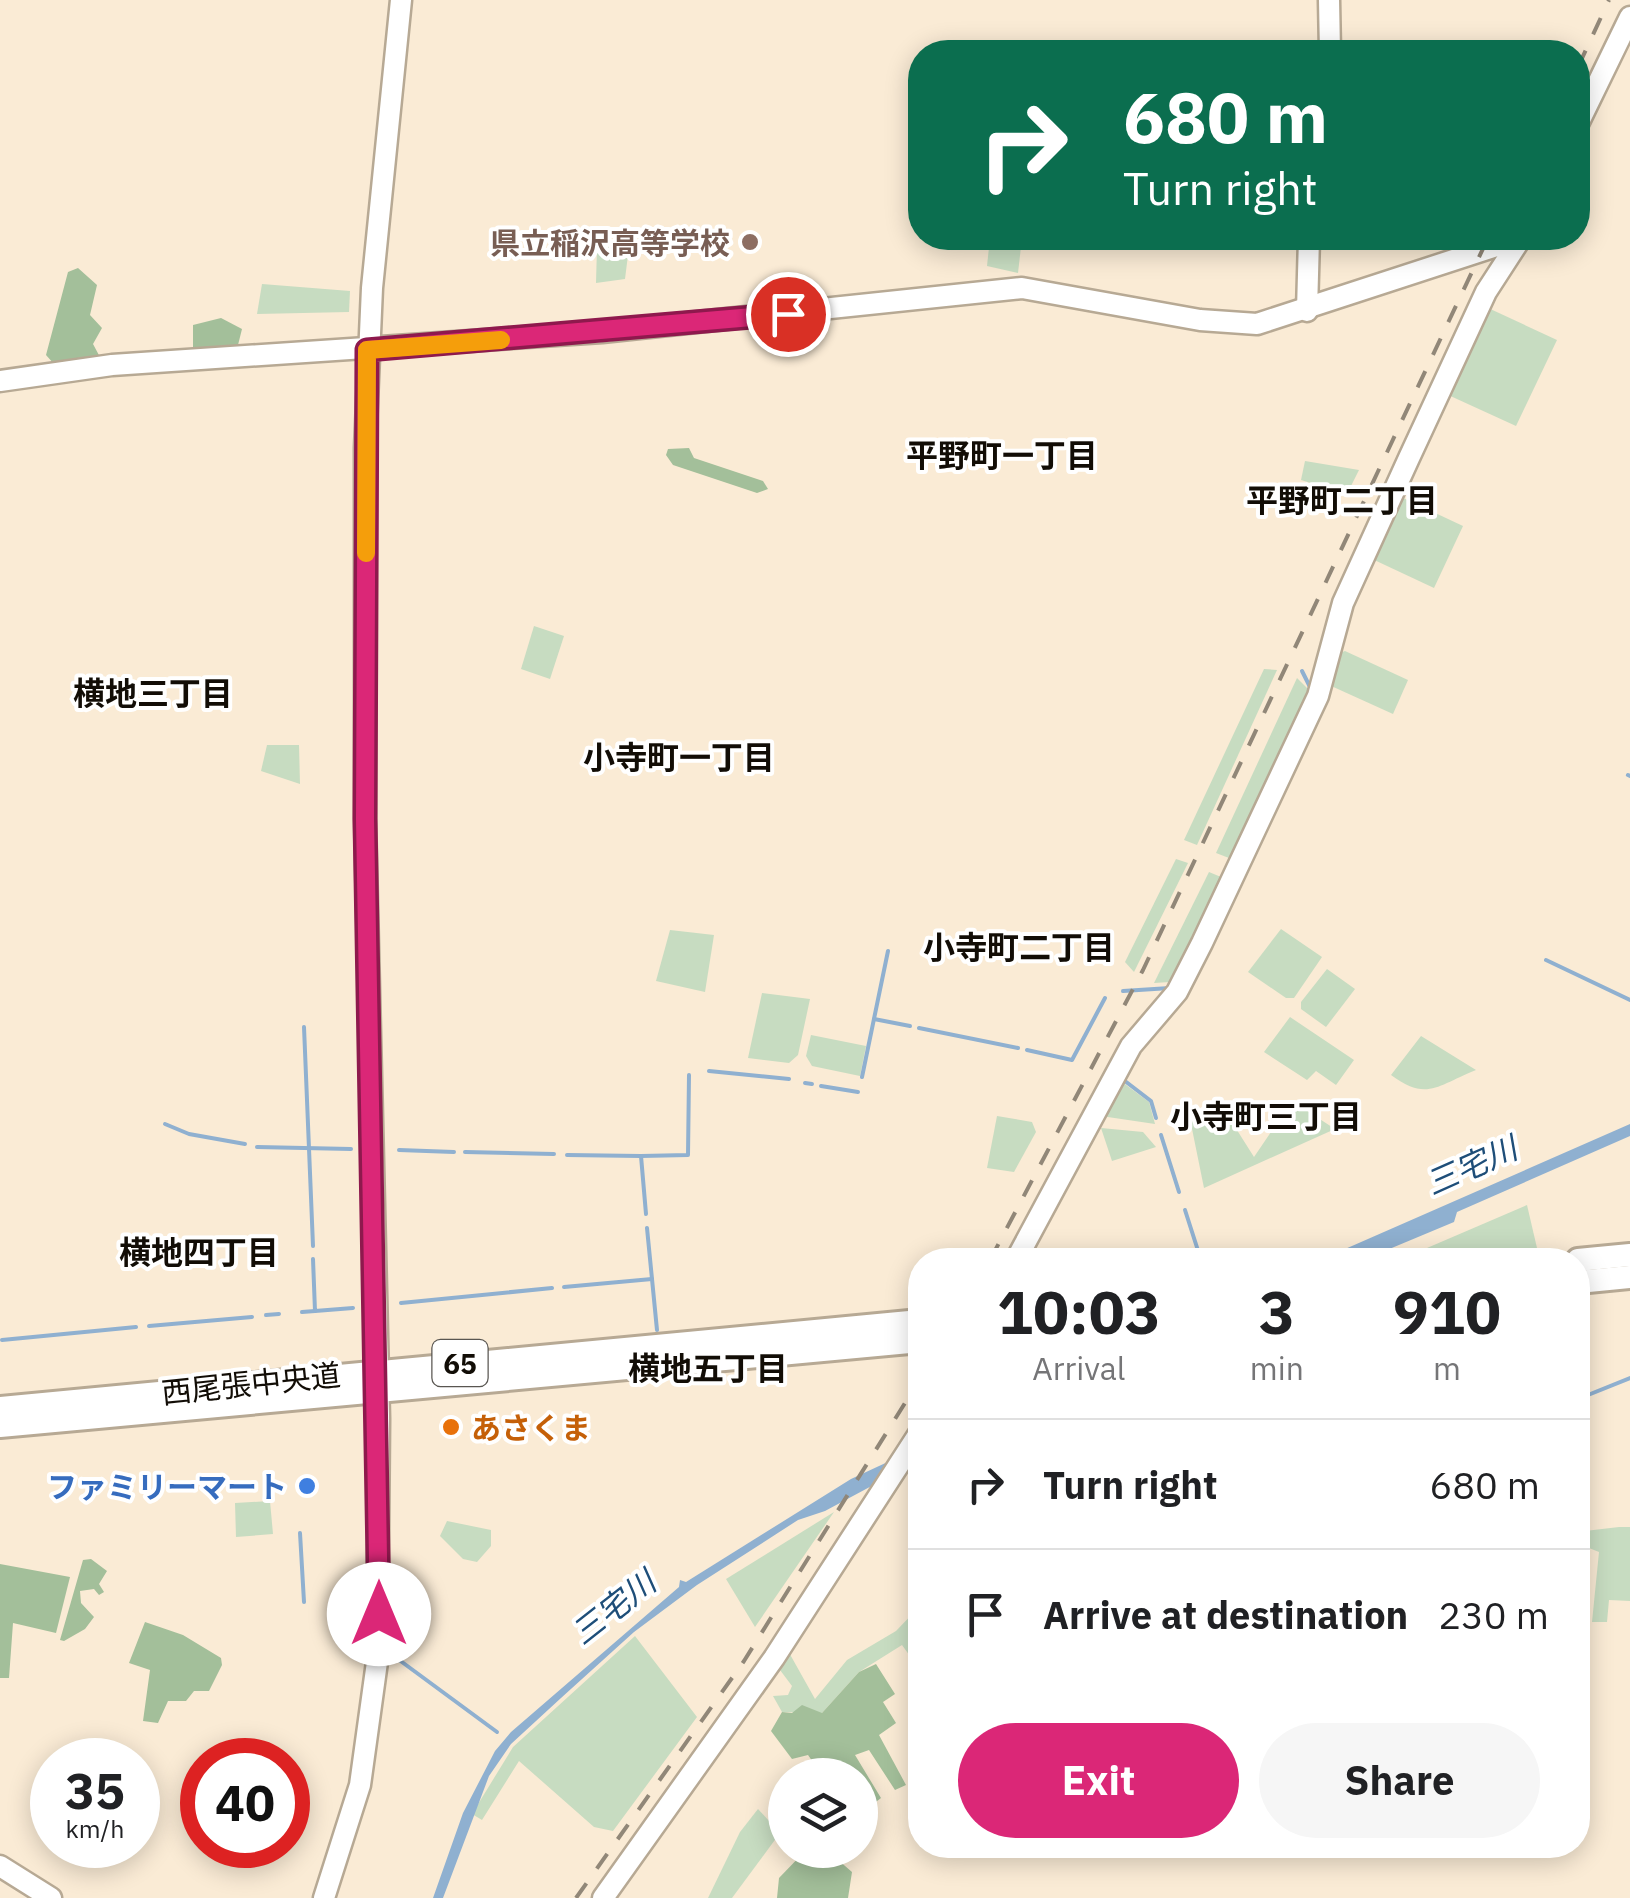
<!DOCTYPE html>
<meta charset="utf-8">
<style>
:root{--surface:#fff;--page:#f6f6f6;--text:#202124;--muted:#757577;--line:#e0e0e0;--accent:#db2777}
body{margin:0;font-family:"IBM Plex Sans","Noto Sans JP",sans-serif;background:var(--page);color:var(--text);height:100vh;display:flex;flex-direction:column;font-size:38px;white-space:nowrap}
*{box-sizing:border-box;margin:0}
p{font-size:32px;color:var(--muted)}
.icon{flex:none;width:55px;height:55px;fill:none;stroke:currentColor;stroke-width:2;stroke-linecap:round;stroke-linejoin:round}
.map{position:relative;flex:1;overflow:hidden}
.sheet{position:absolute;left:908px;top:1248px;width:682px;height:610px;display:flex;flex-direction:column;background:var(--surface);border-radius:40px;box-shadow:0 5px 25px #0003}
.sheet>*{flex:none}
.guide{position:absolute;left:908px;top:40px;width:682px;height:210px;border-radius:40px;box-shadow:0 5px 25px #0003;background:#0b6e4f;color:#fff;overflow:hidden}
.tools{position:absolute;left:768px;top:1758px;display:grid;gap:20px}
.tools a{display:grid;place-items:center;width:110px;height:110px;border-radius:50%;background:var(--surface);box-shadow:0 5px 25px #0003;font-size:50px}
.speed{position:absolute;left:30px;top:1738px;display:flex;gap:20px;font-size:50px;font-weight:700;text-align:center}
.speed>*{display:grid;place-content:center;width:130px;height:130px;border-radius:50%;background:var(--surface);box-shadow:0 5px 25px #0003;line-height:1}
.speed small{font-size:25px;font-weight:400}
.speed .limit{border:15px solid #d22;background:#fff;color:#111}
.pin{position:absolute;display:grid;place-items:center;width:85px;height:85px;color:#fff;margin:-42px;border:5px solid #fff;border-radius:50%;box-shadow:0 2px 10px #0007}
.me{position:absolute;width:110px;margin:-55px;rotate:0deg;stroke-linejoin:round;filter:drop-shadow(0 0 8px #0008)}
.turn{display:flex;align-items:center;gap:35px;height:210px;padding:0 50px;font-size:45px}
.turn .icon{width:130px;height:130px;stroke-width:2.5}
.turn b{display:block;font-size:70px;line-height:85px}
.eta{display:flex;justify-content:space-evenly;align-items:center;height:170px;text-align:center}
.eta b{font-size:60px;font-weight:700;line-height:70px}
.action{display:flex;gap:20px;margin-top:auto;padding:20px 50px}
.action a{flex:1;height:115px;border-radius:60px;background:var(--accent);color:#fff;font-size:40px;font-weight:700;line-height:115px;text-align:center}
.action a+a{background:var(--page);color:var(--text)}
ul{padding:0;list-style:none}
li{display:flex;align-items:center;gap:30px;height:130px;padding:0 50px;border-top:2px solid var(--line)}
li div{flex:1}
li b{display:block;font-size:38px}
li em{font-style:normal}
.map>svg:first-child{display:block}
.green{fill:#c7dcc1}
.forest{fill:#a3bf9a}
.water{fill:#8fb0d0}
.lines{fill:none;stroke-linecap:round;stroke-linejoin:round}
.stream{stroke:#8fb0d0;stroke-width:4}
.secondary-casing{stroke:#b7a994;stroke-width:25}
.primary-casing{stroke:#b7a994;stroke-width:28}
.secondary{stroke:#fff;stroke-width:20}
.primary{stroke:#fff;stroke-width:22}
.rail{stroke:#918778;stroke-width:4;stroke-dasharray:18 18;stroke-linecap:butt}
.route-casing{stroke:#8e194d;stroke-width:25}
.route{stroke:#db2777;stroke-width:18}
.slow{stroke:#f59e0b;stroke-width:18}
.education-dot{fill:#8d6e63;stroke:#fff;stroke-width:4}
.food-dot{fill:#e8710a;stroke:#fff;stroke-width:4}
.shop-dot{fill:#3f7fe0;stroke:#fff;stroke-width:4}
.labels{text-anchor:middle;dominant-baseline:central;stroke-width:8;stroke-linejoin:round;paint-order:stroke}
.shield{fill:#fff;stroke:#595651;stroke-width:2.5}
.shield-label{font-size:28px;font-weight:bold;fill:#120d06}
.education-label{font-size:30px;font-weight:bold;fill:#785e54;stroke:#fff;text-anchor:end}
.street-label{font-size:30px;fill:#120d06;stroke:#fff}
.food-label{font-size:30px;font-weight:bold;fill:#c56008;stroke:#fff;text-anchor:start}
.shop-label{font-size:30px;font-weight:bold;fill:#366cbe;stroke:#fff;text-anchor:end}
.neighbourhood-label{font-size:32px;font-weight:bold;fill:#120d06;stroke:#fff}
.water-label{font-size:32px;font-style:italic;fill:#1e4e79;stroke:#fff}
</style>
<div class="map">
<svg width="1630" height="1898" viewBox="0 0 1630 1898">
<rect width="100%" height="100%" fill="#faebd5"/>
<g class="green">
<polygon points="990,238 1022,238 1018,273 987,266"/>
<polygon points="597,247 629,247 625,279 596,283"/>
<polygon points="262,284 350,291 349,312 257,314"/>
<polygon points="1486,307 1557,340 1516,426 1446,394"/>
<polygon points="1305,461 1359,470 1347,494 1301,480"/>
<polygon points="1399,496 1463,526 1434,588 1370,558"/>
<polygon points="534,626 564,636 550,679 521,669"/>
<polygon points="1345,651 1408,680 1393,714 1329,685 1337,654"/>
<polygon points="1264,669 1277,670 1197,845 1184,840"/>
<polygon points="1297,678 1309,690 1229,858 1216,853"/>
<polygon points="267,745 299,745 300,784 261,771"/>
<polygon points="1176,859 1188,863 1134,972 1125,962"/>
<polygon points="1209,872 1221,877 1170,982 1154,983"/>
<polygon points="1281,929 1322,957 1294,998 1286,998 1248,972"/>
<polygon points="670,930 714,935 705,992 656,981"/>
<polygon points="1327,969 1355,989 1326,1027 1301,1009 1301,1002"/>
<polygon points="762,993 810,999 798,1055 789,1063 748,1058"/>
<polygon points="1290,1017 1354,1060 1336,1085 1316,1071 1307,1080 1264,1052"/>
<polygon points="811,1035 866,1046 860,1076 812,1066 806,1056"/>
<path d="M1421 1036 1476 1070C1438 1085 1427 1102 1391 1075Z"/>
<polygon points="1118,1079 1149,1102 1155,1124 1101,1116"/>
<polygon points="1292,1101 1335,1129 1204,1188 1190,1119 1223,1108 1254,1157"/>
<polygon points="997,1116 1032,1122 1036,1132 1014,1172 987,1168"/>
<polygon points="1101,1128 1143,1132 1156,1147 1112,1161"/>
<polygon points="1527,1205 1537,1248 1407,1260 1406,1257"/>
<polygon points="270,1501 273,1534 236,1537 235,1503"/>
<polygon points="834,1512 755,1627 726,1579"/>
<polygon points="447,1521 491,1530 491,1546 477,1562 463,1559 440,1536"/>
<polygon points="1619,1527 1630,1527 1630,1601 1609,1600 1607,1622 1592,1622 1599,1552 1584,1546 1585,1531"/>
<polygon points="920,1606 920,1670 902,1645 859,1672 822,1713 782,1712 773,1696 788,1695 792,1686 777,1666 787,1649 815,1699 847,1660 896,1631"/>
<polygon points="635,1636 697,1717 613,1831 594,1827 519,1761 482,1820 472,1814 513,1747"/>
<polygon points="758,1809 780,1833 732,1898 708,1898 740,1832"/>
</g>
<g class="forest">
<polygon points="78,268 97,285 90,315 102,328 93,344 101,359 54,364 46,355 68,272"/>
<polygon points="221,318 242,329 238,345 193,352 193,325"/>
<polygon points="689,448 694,458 763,481 768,489 757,493 673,465 666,455 668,449"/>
<polygon points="91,1559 107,1571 99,1584 104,1592 99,1595 94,1589 80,1591 81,1603 94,1617 85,1629 64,1641 60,1640 83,1560"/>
<polygon points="0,1564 70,1577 56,1633 13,1623 9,1678 0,1678"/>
<polygon points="145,1622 183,1635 221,1658 222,1665 209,1691 194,1691 186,1701 168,1701 158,1723 143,1721 150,1670 129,1663"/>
<polygon points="876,1664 895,1694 883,1702 896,1723 879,1735 906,1785 895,1790 869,1750 855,1755 881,1798 860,1814 860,1775 822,1775 808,1755 792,1759 771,1731 782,1712 792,1713 802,1705 822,1713 859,1672"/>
<polygon points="806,1850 832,1850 830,1853 852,1872 848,1898 777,1898 779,1878"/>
</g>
<g class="water">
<polygon points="1630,1124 1630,1136 1457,1212 1454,1222 1363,1260 1320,1260"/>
<polygon points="920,1447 920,1460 825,1511 798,1520 697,1585 634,1632 561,1698 511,1744 489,1776 443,1898 433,1898 463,1813 495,1751 511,1732 679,1587 680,1580 686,1582 851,1479"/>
</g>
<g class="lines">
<g class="stream">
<polyline points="1302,671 1311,689"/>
<polyline points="1628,775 1630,776"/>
<polyline points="1546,960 1630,1000"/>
<polyline points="1123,991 1170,988"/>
<polyline points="874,1019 910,1026"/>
<polyline points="304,1027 313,1246"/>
<polyline points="919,1028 1018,1048"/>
<polyline points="1027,1050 1072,1060 1105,998"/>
<polyline points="709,1071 789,1079"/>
<polyline points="862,1077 888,951"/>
<polyline points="1121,1078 1151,1101 1156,1118"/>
<polyline points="805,1083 812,1084"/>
<polyline points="821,1086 858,1092"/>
<polyline points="165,1124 189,1134 245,1144"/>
<polyline points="1161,1135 1179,1192"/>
<polyline points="257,1147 351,1149"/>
<polyline points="399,1150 454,1152"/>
<polyline points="465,1152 554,1154"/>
<polyline points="567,1155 641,1156 646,1214"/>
<polyline points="641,1156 688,1155 689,1075"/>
<polyline points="1185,1210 1201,1260"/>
<polyline points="647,1228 657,1330"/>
<polyline points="313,1259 315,1311 353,1308"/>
<polyline points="564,1287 652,1279"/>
<polyline points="401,1303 552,1288"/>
<polyline points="302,1312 315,1311"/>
<polyline points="266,1315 279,1314"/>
<polyline points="149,1326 252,1317"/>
<polyline points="2,1340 136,1327"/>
<polyline points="1578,1399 1630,1378"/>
<polyline points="300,1533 304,1602"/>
<polyline points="387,1651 497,1732"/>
</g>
<defs>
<g id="secondary">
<polyline points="1329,0 1330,52"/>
<polyline points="1578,124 1630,17"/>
<polyline points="1307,311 1309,238"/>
<polyline points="0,381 112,365 602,332 1022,288 1200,320 1257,324 1521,238"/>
<polyline points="1016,1260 1131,1046 1177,992 1202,943 1318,696 1343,603 1409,458 1486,292 1521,238"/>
<polyline points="0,1866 51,1898"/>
<polyline points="324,1898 360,1785 377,1662 379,1419 365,819 365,448 372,288 401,0"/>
<polyline points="603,1898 774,1658 920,1432"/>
</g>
<g id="primary">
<polyline points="1578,1260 1630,1255"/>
<polyline points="1578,1282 1630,1277"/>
<polyline points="0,1408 920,1321"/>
<polyline points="0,1426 920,1341"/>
</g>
</defs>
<use href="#secondary" class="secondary-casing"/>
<use href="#primary" class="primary-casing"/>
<use href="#secondary" class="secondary"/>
<use href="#primary" class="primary"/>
<g class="rail">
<polyline points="1578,67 1609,0"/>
<polyline points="990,1260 1143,970 1488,238"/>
<polyline points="576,1898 744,1661 920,1379"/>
</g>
</g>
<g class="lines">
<defs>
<polyline id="route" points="379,1614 365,819 367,350 788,314"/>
</defs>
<use href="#route" class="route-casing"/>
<use href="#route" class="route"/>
<polyline class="slow" points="366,553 367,350 501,340"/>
</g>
<circle class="education-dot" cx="750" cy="242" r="10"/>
<circle class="food-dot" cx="451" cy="1427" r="10"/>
<circle class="shop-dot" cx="307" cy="1486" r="10"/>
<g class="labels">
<rect class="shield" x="432.5" y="1340" width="55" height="46" rx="8"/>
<g class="shield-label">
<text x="460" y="1363">65</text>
</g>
<g class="education-label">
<text x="730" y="242">県立稲沢高等学校</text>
</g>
<g class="street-label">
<text transform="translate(251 1383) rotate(-6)">西尾張中央道</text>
</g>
<g class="food-label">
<text x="471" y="1427">あさくま</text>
</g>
<g class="shop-label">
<text x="287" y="1486">ファミリーマート</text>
</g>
<g class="neighbourhood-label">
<text x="1002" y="455">平野町一丁目</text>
<text x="1342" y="500">平野町二丁目</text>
<text x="153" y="693">横地三丁目</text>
<text x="679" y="757">小寺町一丁目</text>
<text x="1019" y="947">小寺町二丁目</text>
<text x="1266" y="1116">小寺町三丁目</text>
<text x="199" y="1252">横地四丁目</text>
<text x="708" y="1368">横地五丁目</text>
</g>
<g class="water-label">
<text transform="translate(1471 1165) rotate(-24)">三宅川</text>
<text transform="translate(613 1607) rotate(-38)">三宅川</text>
</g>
</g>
</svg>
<div class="tools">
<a><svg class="icon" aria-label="layers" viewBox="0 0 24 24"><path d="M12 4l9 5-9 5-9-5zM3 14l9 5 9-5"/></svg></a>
</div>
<div class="speed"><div>35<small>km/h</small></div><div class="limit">40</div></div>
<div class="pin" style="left:788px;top:314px;background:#d93025"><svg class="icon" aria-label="arrive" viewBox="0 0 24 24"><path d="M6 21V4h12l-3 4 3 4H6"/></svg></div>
<svg class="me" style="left:379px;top:1614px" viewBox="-20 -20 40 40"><circle r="19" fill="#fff"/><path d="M0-13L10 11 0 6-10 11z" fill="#db2777"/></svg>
<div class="guide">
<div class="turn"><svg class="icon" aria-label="right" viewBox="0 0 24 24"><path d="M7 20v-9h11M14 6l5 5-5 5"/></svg><div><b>680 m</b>Turn right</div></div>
</div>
<section class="sheet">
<div class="eta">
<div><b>10:03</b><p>Arrival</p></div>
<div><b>3</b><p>min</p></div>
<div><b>910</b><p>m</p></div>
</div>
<ul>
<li><svg class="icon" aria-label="right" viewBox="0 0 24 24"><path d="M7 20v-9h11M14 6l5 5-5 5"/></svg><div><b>Turn right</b></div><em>680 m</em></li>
<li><svg class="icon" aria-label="arrive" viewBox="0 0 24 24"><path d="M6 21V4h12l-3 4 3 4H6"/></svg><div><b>Arrive at destination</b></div><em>230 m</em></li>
</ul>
<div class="action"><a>Exit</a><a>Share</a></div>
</section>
</div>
